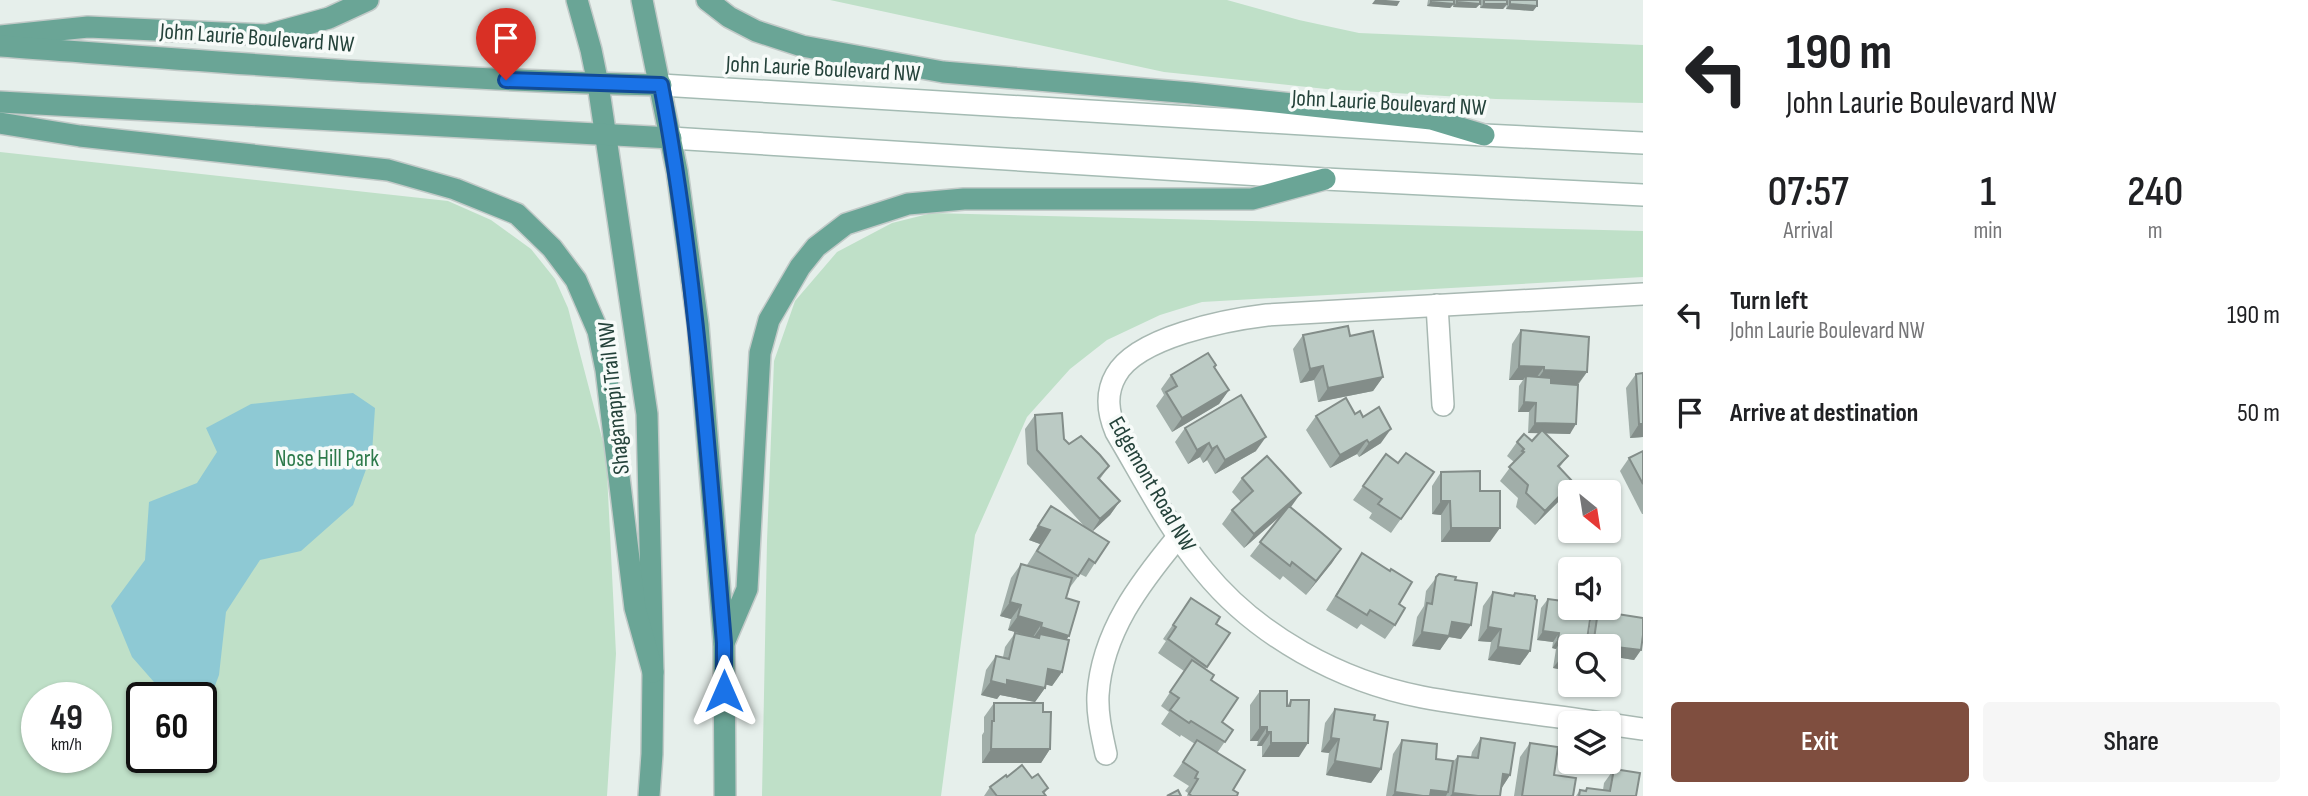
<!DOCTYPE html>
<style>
:root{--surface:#fff;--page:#f6f6f6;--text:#202124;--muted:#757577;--accent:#7f4e3f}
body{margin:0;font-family:"Sofia Sans Condensed",sans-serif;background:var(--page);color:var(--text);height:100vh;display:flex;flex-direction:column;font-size:26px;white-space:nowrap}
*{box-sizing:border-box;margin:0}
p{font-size:23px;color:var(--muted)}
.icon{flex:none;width:38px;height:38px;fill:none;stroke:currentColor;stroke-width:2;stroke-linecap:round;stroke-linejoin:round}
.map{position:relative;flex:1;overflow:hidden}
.drawer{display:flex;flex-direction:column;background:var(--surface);width:665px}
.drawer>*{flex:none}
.guide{background:#fff;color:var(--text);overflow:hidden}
.needle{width:46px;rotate:150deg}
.fabs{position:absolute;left:1558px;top:480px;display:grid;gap:14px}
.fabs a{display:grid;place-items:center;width:63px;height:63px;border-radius:7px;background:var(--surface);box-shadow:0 2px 5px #0004;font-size:35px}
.speed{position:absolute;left:21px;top:682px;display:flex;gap:14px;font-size:35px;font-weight:700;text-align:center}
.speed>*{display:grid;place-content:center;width:91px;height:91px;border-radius:50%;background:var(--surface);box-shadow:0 2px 5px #0004;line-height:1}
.speed small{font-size:18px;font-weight:400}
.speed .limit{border:4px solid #111;border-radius:10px;background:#fff;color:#111}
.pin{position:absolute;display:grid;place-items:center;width:60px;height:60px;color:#fff;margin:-72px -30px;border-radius:50% 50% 50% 0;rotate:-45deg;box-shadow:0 0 7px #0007}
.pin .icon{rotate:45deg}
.me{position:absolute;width:77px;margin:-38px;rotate:0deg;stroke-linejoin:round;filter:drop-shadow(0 0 5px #0008)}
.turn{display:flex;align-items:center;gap:24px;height:147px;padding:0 28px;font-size:32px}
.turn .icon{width:91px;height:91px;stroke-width:2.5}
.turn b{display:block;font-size:49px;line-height:60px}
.eta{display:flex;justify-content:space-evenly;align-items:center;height:119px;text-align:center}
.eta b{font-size:42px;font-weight:600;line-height:49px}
.primary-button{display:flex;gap:14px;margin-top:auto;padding:14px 28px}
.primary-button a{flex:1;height:80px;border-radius:7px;background:var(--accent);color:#fff;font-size:28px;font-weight:600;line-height:80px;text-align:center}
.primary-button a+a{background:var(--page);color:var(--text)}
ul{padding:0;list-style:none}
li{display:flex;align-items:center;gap:21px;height:98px;padding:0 28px}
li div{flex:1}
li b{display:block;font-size:26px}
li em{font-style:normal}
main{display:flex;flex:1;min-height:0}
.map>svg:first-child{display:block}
.green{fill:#bfe0c8;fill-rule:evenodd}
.water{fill:#8ec9d4}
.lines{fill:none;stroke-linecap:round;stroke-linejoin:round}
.street-casing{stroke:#a8b8b2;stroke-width:24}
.secondary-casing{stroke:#a4bbb3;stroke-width:24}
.primary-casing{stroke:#c2cac8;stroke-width:24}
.street{stroke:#fff;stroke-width:21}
.secondary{stroke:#fff;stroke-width:21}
.primary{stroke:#6aa596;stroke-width:21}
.wall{fill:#a1aea9}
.shaded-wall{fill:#838d89}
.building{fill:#bbcac4;stroke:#838d89;stroke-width:2}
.route-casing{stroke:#114b97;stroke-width:18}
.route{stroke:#1a73e8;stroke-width:12}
.labels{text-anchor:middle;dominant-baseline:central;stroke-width:7;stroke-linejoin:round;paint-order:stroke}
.street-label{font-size:23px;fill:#24423a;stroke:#f7fbf9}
.park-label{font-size:23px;fill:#2d7a4b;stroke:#f7fbf9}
</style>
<main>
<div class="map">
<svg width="1643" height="796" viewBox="0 0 1643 796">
<rect width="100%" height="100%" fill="#e6efeb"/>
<g class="green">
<polygon points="830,0 1227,0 1299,20 1359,33 1643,45 1643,103 1496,99 1326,89 1164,72"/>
<path d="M0 152 448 201 491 220 531 249 555 279 568 308 606 453 616 654 607 796H0ZM37 698H96V758H37ZM142 698H201V758H142Z"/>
<polygon points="932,213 1643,231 1643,277 1202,302 1160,315 1107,340 1070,369 1027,417 975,535 941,796 762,796 767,541 774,361 795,301 837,252 892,223"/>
</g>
<polygon class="water" points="353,393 375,408 372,453 353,505 301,551 260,560 226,612 219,675 201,723 201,698 168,698 132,657 111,606 145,560 149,502 197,483 217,452 206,428 251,404"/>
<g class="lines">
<defs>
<g id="street">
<polyline points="1437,305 1443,405"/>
<path d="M1602 723C1542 714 1481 708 1422 697 1340 681 1257 636 1204 571 1169 529 1144 479 1116 432 1108 413 1105 394 1116 375 1137 337 1226 320 1267 315L1643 294"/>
<polyline points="1608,724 1643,729"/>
<path d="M1106 754C1102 735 1097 715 1098 695 1102 632 1140 583 1178 537"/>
</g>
<g id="secondary">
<polyline points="661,85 1484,135 1643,143"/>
<polyline points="671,138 1325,179 1643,195"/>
</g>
<g id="primary">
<polyline points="577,0 591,50 598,84 647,414 653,672 652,754 649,796"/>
<polyline points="642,0 677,171 698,325 724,643 725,796"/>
<polyline points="707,0 729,17 756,31 802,46 943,72 1191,93 1431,119 1484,135"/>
<polyline points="0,36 88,27 267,35 329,18 368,0"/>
<path d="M0 46C220 62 440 80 661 85"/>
<polyline points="0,102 671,138"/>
<polyline points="0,123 80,136 388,170 455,189 517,214 552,248 576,280 598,331 606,370 635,608 653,672"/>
<polyline points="724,643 747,589 760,353 769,320 800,267 816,247 846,224 908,204 964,199 1252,199 1325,179"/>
</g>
</defs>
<use href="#street" class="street-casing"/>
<use href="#secondary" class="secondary-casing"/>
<use href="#primary" class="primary-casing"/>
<use href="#street" class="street"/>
<use href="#secondary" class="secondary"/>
<use href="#primary" class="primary"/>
</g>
<g class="wall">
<polygon points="1428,0 1480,0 1480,4 1476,8 1453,7 1453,4 1450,8 1427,6"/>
<polygon points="1481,0 1537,0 1537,6 1533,11 1506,9 1507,5 1503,9 1480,8"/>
<polygon points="1521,330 1587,372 1578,385 1570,434 1545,433 1568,456 1559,468 1564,496 1535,525 1516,507 1518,498 1500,481 1514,462 1507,456 1517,442 1532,441 1540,433 1528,433 1529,412 1518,412 1519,386 1523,380 1509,380 1512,344"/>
<polygon points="1303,335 1350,336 1383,377 1373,391 1318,402 1314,380 1300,383 1293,349"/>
<polygon points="1216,365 1215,368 1229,390 1219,404 1172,432 1156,406 1164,395 1161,389 1171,375"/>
<polygon points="1636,374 1643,437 1630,438 1626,388"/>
<polygon points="1355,414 1381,443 1359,457 1357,454 1330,468 1306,430 1316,416"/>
<polygon points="1035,415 1064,439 1069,444 1109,466 1100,479 1120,501 1110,515 1092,531 1095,563 1086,577 1080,574 1068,590 1066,598 1067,640 1062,672 1052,686 1045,684 1045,688 1035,702 1000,695 997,699 981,695 986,670 996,656 1003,657 1005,647 1015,633 1031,637 1008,630 1011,619 1000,616 1011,578 1021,564 1030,567 1027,565 1040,544 1029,540 1041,520 1051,506 1085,527 1027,464 1025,429"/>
<polygon points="1185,428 1256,451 1215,474 1207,460 1203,463 1200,457 1188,464 1175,442"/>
<polygon points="1643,451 1643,514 1642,514 1620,471 1629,458"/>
<polygon points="1386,454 1398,463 1434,472 1391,533 1369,518 1372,513 1353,500"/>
<polygon points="1441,472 1480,491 1490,542 1441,542 1441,515 1432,514 1432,486"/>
<polygon points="1242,478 1291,507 1341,549 1306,595 1283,576 1280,580 1250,556 1282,514 1244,548 1222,524 1232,510 1241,502 1232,492"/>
<polygon points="1362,553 1399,604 1395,625 1385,639 1361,624 1357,629 1326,610"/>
<polygon points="1439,574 1455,580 1461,639 1449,637 1440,650 1412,646 1417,617 1424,606 1426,591"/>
<polygon points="1493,592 1513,595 1515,593 1530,651 1520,665 1488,660 1491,642 1478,641 1483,606"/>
<polygon points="1191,598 1216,624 1230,633 1205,669 1211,680 1222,722 1233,730 1217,753 1237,796 1187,796 1188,793 1185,791 1189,786 1173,776 1195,744 1181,735 1180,737 1161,724 1169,712 1161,706 1184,671 1158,653 1166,641 1163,639"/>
<polygon points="1548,599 1570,646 1570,671 1553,668 1556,649 1552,648 1553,642 1537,640 1541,608"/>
<polygon points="1598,611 1641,650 1634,660 1615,657 1614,669 1608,676 1608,646 1587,646 1591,620"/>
<polygon points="1260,691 1287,706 1291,700 1299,757 1262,757 1262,746 1257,746 1258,741 1250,741 1250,705"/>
<polygon points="994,703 1043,712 1050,749 1041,763 982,763 982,735 984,732 984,717"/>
<polygon points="1335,709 1374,720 1381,769 1371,783 1326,775 1329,753 1321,752 1325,723"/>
<polygon points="1481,738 1510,775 1501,789 1500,796 1386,796 1393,754 1402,740 1436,759 1452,763 1458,756 1471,757 1472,752"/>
<polygon points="1530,743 1554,775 1573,796 1514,796 1520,757"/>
<polygon points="1614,769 1636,796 1576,796 1580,790 1585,791 1587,788 1603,790 1604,783"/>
<polygon points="1007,777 1032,778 1048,788 1044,794 1046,796 984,796 990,787"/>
</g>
<g class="shaded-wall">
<polygon points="1375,0 1386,0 1400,1 1397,6 1372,4"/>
<polygon points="1431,2 1454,4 1450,8 1427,6"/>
<polygon points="1457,2 1480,4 1476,8 1453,7"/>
<polygon points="1484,4 1507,4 1503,9 1480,8"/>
<polygon points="1510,4 1537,6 1533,11 1506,9"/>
<polygon points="1323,366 1314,380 1300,383 1310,369"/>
<polygon points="1519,366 1544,367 1534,381 1526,376 1523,380 1509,380"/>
<polygon points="1544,370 1587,372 1577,385 1534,384"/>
<polygon points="1383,377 1373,391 1318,402 1328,388"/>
<polygon points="1229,390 1219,404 1172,432 1182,418"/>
<polygon points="1524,402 1536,403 1529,412 1518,412"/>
<polygon points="1535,423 1576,424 1570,434 1528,433"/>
<polygon points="1639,424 1643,424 1643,437 1630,438"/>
<polygon points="1391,429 1381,443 1359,457 1369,443"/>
<polygon points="1266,437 1256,451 1215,474 1225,460"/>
<polygon points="1367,440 1357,454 1330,468 1340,455"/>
<polygon points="1209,443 1200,457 1188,464 1197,450"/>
<polygon points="1217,446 1207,460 1203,463 1212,449"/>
<polygon points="1573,482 1564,496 1535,525 1545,511"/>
<polygon points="1301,493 1291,507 1244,548 1254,534"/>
<polygon points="1120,501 1110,515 1091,533 1100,519"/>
<polygon points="1441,501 1450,501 1441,515 1432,514"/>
<polygon points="1038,526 1050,530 1040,544 1029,540"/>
<polygon points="1451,528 1500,528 1490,542 1441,542"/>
<polygon points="1341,549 1332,563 1306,595 1316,581"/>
<polygon points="1010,602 1021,605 1011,619 1000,616"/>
<polygon points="1018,616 1042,623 1033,637 1008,630"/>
<polygon points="1452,622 1471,625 1461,639 1449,637 1440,650 1412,646 1422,632"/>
<polygon points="1041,627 1069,636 1060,649 1040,634 1034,642 1031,641"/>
<polygon points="1488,627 1501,629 1491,642 1478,641"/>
<polygon points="1543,631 1559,633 1553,642 1537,640"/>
<polygon points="1558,639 1562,639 1556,649 1552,648"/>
<polygon points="1498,647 1530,651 1520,665 1488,660"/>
<polygon points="1617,647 1641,650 1634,660 1610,656"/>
<polygon points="1560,659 1570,660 1570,671 1553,668"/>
<polygon points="1608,668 1614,669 1608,676"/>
<polygon points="1048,669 1062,672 1052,686 1039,683"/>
<polygon points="1007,680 1045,688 1035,702 1000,695 997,699 981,695 991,681"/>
<polygon points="1260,727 1267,727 1258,741 1250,741"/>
<polygon points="1267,732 1271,732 1262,746 1257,746"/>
<polygon points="1331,738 1339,739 1329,753 1321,752"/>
<polygon points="1271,743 1308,743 1299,757 1262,757"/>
<polygon points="991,749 1050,749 1041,763 982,763"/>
<polygon points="1335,761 1381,769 1371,783 1326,775"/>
<polygon points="1503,774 1510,775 1501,789"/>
<polygon points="1431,790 1448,792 1446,796 1427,796"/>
<polygon points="1395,792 1423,796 1392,796"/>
<polygon points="1453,793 1478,796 1450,796"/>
</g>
<g class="building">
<polygon points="1431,0 1454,0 1454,4 1431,2"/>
<polygon points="1457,0 1480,0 1480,4 1457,2"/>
<rect x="1484" y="0" width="23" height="4"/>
<polygon points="1510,0 1537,0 1537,6 1510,4"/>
<polygon points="1348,326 1350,336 1373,331 1383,377 1328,388 1323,366 1310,369 1303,335"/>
<polygon points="1521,330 1589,337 1587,372 1544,370 1544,367 1519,366"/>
<polygon points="1208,353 1216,365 1214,367 1229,390 1182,418 1166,392 1177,386 1171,375"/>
<polygon points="1643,373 1643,424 1639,424 1636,374"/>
<polygon points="1526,376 1551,378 1551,383 1578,385 1576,424 1535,423 1536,403 1524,402"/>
<polygon points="1241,395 1266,437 1225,460 1217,446 1212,449 1209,443 1197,450 1185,428"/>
<polygon points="1346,398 1355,414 1360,411 1363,417 1379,407 1391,429 1369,443 1367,440 1340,455 1316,416"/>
<polygon points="1062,413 1064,439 1069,444 1081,436 1100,455 1109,466 1098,478 1120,501 1100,519 1037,450 1035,415"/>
<polygon points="1542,430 1568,456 1558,466 1573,482 1545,511 1526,493 1528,485 1509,467 1524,452 1522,451 1524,449 1517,442 1524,434 1532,441"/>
<polygon points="1643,451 1643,484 1629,458"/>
<polygon points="1406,453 1434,472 1401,519 1378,504 1382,499 1363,486 1386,454 1398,463"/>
<polygon points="1267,456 1301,493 1254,534 1232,510 1253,491 1242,478"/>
<polygon points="1480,471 1480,491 1500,491 1500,528 1451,528 1450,501 1441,501 1441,472"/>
<polygon points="1051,506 1109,542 1095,563 1089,559 1078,576 1037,551 1050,530 1038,526"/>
<polygon points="1289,506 1341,549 1316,581 1292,562 1290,566 1260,542"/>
<polygon points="1362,553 1390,571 1391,569 1412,582 1399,604 1405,608 1395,625 1370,610 1367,615 1336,596"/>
<polygon points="1021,564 1072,578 1066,598 1079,602 1069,636 1041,627 1042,623 1018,616 1021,605 1010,602"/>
<polygon points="1439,574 1456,577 1455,580 1477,583 1471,625 1452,622 1449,636 1422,632 1427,603 1432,604 1436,577"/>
<polygon points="1493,592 1514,596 1515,593 1535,596 1535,599 1537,600 1530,651 1498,647 1501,629 1488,627"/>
<polygon points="1191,598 1220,617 1216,624 1230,633 1207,667 1168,639 1176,627 1173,625"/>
<polygon points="1548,599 1570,602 1570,607 1592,607 1586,646 1570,646 1570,660 1560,659 1562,639 1558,639 1559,633 1543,631"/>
<polygon points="1598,611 1643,618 1643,635 1641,650 1617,647 1614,669 1608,668 1608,646 1593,646"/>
<polygon points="1015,633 1039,638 1040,634 1069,640 1062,672 1048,669 1045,688 1007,680 1007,685 991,681 996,656 1009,659"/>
<polygon points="1192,660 1214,675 1211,680 1238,698 1222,722 1233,730 1225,742 1191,721 1189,723 1170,710 1179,698 1170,692"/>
<polygon points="1260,691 1287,691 1287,706 1290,706 1291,700 1309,700 1308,743 1271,743 1271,732 1267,732 1267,727 1260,727"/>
<polygon points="994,703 1043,703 1043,712 1051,712 1050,749 991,749 992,721 994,721"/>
<polygon points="1335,709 1375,715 1374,720 1388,722 1381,769 1335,761 1339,739 1331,738"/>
<polygon points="1481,738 1515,743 1510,775 1503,774 1500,796 1478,796 1453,793 1458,756 1478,758"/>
<polygon points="1197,740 1245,770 1233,790 1238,793 1237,796 1192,796 1189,794 1198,779 1195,778 1198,772 1183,762"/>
<polygon points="1402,740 1437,744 1436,759 1453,761 1448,792 1431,790 1430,796 1423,796 1395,792"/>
<polygon points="1530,743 1558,747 1554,775 1576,778 1573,796 1522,796"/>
<polygon points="1022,765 1032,778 1038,774 1048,788 1043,792 1046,796 997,796 990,787 1006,775 1007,777"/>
<polygon points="1614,769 1640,773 1636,796 1579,796 1580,790 1586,791 1587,788 1610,791"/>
<polygon points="1178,790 1181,796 1167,796"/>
</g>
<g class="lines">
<defs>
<path id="route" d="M506 80 661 85C696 270 708 455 724 643V691"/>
</defs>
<use href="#route" class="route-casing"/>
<use href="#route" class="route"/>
</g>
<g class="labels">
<g class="street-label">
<text transform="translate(257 38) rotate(4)">John Laurie Boulevard NW</text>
<text transform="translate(823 69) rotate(3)">John Laurie Boulevard NW</text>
<text transform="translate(1389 103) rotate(3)">John Laurie Boulevard NW</text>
<text transform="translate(614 398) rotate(-96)">Shaganappi Trail NW</text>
<text transform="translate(1152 484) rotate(60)">Edgemont Road NW</text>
</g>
<g class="park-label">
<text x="327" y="459">Nose Hill Park</text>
</g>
</g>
</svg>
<div class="fabs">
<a><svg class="needle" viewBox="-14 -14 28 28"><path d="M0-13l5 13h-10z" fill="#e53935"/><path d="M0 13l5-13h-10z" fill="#757577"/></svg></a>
<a><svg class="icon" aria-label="sound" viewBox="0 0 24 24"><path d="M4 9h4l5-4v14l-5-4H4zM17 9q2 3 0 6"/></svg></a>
<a><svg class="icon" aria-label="search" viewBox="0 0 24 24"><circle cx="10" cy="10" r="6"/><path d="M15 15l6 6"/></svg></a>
<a><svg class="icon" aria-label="layers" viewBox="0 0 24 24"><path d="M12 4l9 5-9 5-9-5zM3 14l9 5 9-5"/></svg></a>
</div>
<div class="speed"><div>49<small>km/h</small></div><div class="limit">60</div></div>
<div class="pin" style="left:506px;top:80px;background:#d93025"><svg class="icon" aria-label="arrive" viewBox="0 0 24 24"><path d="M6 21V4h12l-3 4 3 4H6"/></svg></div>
<svg class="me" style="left:724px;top:691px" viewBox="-20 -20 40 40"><path d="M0-17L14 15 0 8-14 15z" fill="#1a73e8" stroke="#fff" stroke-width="4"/></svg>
</div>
<section class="drawer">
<div class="guide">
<div class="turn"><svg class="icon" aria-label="left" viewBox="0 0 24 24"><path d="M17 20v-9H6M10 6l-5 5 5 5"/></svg><div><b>190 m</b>John Laurie Boulevard NW</div></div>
</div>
<div class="eta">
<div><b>07:57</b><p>Arrival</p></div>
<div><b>1</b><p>min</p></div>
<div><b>240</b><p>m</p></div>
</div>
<ul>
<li><svg class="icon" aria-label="left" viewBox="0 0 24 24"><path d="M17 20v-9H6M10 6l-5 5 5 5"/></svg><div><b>Turn left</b><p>John Laurie Boulevard NW</p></div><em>190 m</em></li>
<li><svg class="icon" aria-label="arrive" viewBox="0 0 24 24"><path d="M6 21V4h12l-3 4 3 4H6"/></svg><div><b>Arrive at destination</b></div><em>50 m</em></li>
</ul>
<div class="primary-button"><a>Exit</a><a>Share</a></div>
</section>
</main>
